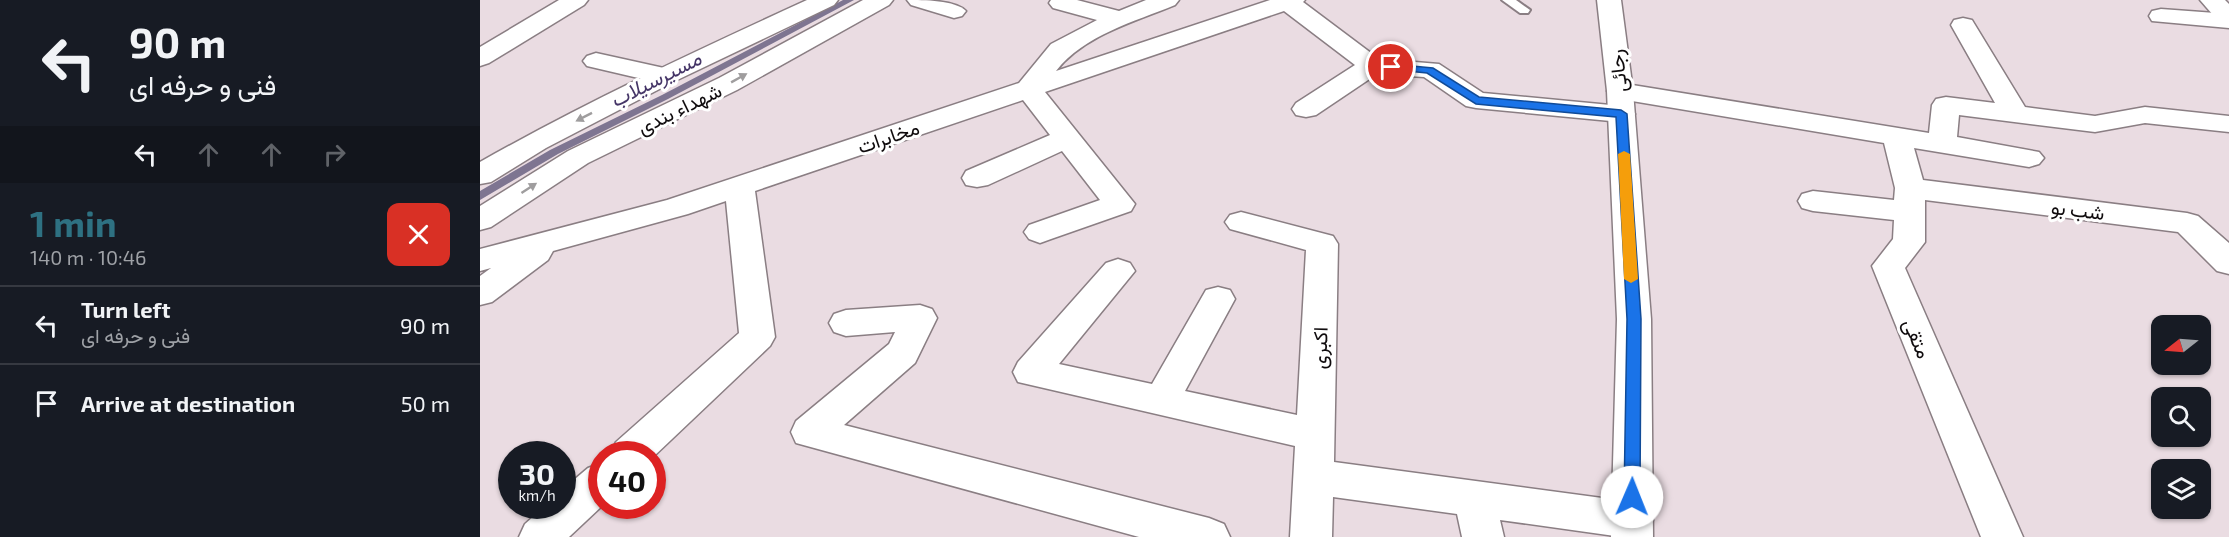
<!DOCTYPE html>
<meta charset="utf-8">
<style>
:root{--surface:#171b24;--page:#20242c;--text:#f1f3f6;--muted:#9ea1a6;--line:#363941;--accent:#2e7182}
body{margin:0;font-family:"Exo 2",Vazirmatn,sans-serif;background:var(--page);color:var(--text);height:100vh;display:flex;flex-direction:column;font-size:22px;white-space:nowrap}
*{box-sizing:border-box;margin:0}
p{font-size:20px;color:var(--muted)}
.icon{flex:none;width:33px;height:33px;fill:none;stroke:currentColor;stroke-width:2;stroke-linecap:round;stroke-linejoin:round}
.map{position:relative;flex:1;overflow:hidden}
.details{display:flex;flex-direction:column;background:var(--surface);width:480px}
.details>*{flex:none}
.banner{background:#171b24;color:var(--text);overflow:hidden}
.needle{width:39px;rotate:253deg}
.buttons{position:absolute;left:1671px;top:315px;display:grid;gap:12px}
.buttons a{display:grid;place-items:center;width:60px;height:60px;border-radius:12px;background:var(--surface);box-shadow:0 2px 4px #0004;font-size:30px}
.speed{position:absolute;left:18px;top:441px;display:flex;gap:12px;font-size:30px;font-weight:700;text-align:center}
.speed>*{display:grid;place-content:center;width:78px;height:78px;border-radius:50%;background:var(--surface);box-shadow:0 2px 4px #0004;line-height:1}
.speed small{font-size:15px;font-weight:400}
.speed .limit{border:9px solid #d22;background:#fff;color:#111}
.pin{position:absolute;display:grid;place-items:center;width:51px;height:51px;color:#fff;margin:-26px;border:3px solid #fff;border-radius:50%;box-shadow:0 2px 6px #0007}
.me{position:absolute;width:66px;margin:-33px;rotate:1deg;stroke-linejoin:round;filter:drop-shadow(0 0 4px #0008)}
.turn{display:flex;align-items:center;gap:21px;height:126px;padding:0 30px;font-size:27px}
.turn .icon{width:78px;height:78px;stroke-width:2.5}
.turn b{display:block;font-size:42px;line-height:51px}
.lanes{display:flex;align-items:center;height:57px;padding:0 30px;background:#0003;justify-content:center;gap:30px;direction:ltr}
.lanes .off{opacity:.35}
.round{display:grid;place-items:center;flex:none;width:63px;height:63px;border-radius:12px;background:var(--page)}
.headline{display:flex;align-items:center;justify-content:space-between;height:102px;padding:0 30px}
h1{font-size:36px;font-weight:700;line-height:45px;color:var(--accent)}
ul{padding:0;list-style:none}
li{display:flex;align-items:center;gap:18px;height:78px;padding:0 30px;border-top:2px solid var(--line)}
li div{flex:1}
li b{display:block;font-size:22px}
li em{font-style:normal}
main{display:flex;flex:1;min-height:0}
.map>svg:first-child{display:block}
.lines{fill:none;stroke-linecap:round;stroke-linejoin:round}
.stream{fill:#7e7591;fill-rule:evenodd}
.service-casing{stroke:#8a7e83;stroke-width:4}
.minor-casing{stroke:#8a7e83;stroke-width:3}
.tertiary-casing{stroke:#8a7e83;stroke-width:3}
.service{fill:#fff;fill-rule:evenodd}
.minor{fill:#fff;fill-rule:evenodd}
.tertiary{fill:#fff;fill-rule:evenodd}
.oneway{fill:#9f9d9e}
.route{fill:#1a73e8;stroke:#114b97;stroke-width:1.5}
.slow{fill:#f59e0b}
.labels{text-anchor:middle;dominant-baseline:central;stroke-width:6;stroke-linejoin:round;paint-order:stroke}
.street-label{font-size:20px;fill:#0f0b0d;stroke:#fff}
.water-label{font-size:21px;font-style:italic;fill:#453567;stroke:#fff}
</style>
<main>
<section class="details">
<div class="banner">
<div class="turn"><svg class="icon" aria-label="left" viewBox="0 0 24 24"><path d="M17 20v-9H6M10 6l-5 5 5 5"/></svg><div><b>90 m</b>فنی و حرفه ای</div></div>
<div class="lanes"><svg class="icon" aria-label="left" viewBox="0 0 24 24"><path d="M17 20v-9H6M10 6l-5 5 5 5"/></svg><svg class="icon off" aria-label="ahead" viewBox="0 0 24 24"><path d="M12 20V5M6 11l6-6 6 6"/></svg><svg class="icon off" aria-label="ahead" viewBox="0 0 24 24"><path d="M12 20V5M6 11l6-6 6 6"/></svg><svg class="icon off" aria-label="right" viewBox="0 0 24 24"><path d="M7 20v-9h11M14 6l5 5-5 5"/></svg></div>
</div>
<div class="headline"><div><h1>1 min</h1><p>140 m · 10:46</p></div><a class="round" style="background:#d93025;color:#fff"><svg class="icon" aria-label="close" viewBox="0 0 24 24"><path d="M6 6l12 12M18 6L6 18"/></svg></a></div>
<ul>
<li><svg class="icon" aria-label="left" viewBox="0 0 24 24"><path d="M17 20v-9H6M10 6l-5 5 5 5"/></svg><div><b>Turn left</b><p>فنی و حرفه ای</p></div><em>90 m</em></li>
<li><svg class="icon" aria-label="arrive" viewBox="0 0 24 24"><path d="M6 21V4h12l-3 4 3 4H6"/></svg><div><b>Arrive at destination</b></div><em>50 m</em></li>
</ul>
</section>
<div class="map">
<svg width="1749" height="537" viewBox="0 0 1749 537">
<rect width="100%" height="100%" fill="#eadce2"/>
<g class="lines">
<polygon class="stream" points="363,0 374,0 188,99 78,154 0,200 0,191 70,150 182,95"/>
<defs>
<polygon id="service" points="1022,0 1036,0 1050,10 1048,13 1040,13"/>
<g id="minor">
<polygon points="79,0 108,0 104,5 9,63 0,66 0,47"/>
<path d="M427 0C444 0 475 0 486 11L482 16 474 18 431 5Z"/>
<path d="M571 0H597L639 11 666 0H699L695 5C654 22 604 35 576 71L790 0H825L823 2 899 59 959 64 1003 93 1141 106 1151 108 1155 114 1151 120 1141 122 996 108 986 106 944 77 897 74 836 115 826 117 816 115 812 109 816 103 875 65 804 11 565 92 655 204 651 211 571 239 560 243 549 239 544 232 549 225 620 200 582 151 508 185 497 187 486 185 482 178 486 171 570 135 543 100 275 191 295 337 290 346 172 458V454H130L136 442 259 333 246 201 208 214 73 251 68 260 12 302 0 305V276L11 268 0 271V249L187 200 539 83 571 44 617 20 573 8 569 3Z"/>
<polygon points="1681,9 1749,14 1749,28 1672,21 1669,16 1672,11"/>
<polygon points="1483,18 1492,20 1545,107 1615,116 1665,107 1749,116 1749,132 1665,123 1615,132 1479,115 1477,137 1559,152 1564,158 1559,164 1549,167 1434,148 1443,180 1707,213 1718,216 1749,243 1749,274 1737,271 1698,232 1445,200 1445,242 1425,268 1543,537 1501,537 1392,266 1413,239 1414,220 1333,211 1322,208 1318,201 1322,194 1333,191 1414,200 1415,188 1404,143 1140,99 1131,97 1127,91 1131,85 1140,83 1449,133 1452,105 1456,99 1466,97 1515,103 1471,25 1474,20"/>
<polygon points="116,53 193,70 197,76 193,82 184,84 107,66 103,61 107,56"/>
<polygon points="761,212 853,236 858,244 854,462 1152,502 1167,507 1173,520 1167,533 1156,537 1142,537 1020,520 1024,537 982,537 977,514 853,497 852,537 810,537 815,446 538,382 533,372 538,362 626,263 638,259 650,263 655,271 579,364 672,384 726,290 738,287 750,290 755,299 705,391 817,415 826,250 750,229 745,222 750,215"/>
<polygon points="440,305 452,309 457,318 435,363 364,425 729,518 744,524 750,537 659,537 316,443 311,432 316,421 409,344 415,332 366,336 354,332 349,323 354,314 366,310"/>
<polygon points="122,463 122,506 89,537 39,537 45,524 65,506 82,506 82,490 108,468"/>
</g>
<g id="tertiary">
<path d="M327 0H358L354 5 193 82 66 148 11 182 0 184V162C106 102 216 51 327 0Z"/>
<polygon points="383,0 413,0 409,5 257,90 108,163 11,227 0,230 0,206 88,151 239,78"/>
<polygon points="1117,0 1141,0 1153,91 1171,319 1173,537 1131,537 1137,319 1127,91"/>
<polygon points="1720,0 1745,0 1749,4 1749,25 1740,23"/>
</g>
</defs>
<use href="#service" class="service-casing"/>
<use href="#minor" class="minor-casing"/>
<use href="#tertiary" class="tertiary-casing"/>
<use href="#service" class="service"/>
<use href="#minor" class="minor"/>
<use href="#tertiary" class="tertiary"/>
</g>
<defs><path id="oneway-solid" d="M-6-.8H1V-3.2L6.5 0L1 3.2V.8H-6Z" transform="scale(1.5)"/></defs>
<g class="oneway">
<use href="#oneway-solid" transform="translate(259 78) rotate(-29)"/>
<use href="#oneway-solid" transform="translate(104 117) rotate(153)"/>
<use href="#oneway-solid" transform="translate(49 188) rotate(-33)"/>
</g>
<polygon class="route" points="911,64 953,68 999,97 1141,110 1147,114 1161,319 1160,497 1158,502 1152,505 1146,502 1144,497 1147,319 1136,117 996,104 947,73 908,69 908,65"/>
<polygon class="slow" points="1144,151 1150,154 1158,279 1151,283 1144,279 1138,154"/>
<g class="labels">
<g class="street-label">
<text transform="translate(1137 71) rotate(-96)">رجائی</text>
<text transform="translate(199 108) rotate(-26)">شهداء بندی</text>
<text transform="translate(408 136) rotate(-19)">مخابرات</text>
<text transform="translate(1598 209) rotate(7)">شب بو</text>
<text transform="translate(1438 338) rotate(67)">متقی</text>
<text transform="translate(839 348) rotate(-88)">اکبری</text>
</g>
<g class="water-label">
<text transform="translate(175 78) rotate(-27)">مسیرسیلاب</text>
</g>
</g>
</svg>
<div class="buttons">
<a><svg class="needle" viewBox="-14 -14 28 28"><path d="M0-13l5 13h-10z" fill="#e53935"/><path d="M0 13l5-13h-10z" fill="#9ea1a6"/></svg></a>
<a><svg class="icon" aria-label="search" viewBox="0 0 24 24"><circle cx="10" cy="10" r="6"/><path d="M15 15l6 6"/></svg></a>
<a><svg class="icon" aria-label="layers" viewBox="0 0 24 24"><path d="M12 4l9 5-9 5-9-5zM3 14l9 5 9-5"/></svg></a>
</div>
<div class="speed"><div>30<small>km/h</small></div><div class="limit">40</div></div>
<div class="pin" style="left:911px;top:67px;background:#d93025"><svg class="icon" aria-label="arrive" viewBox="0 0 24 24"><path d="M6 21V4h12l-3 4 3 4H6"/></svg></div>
<svg class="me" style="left:1152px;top:497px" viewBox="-20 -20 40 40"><circle r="19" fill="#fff"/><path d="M0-13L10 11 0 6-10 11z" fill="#1a73e8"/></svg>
</div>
</main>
